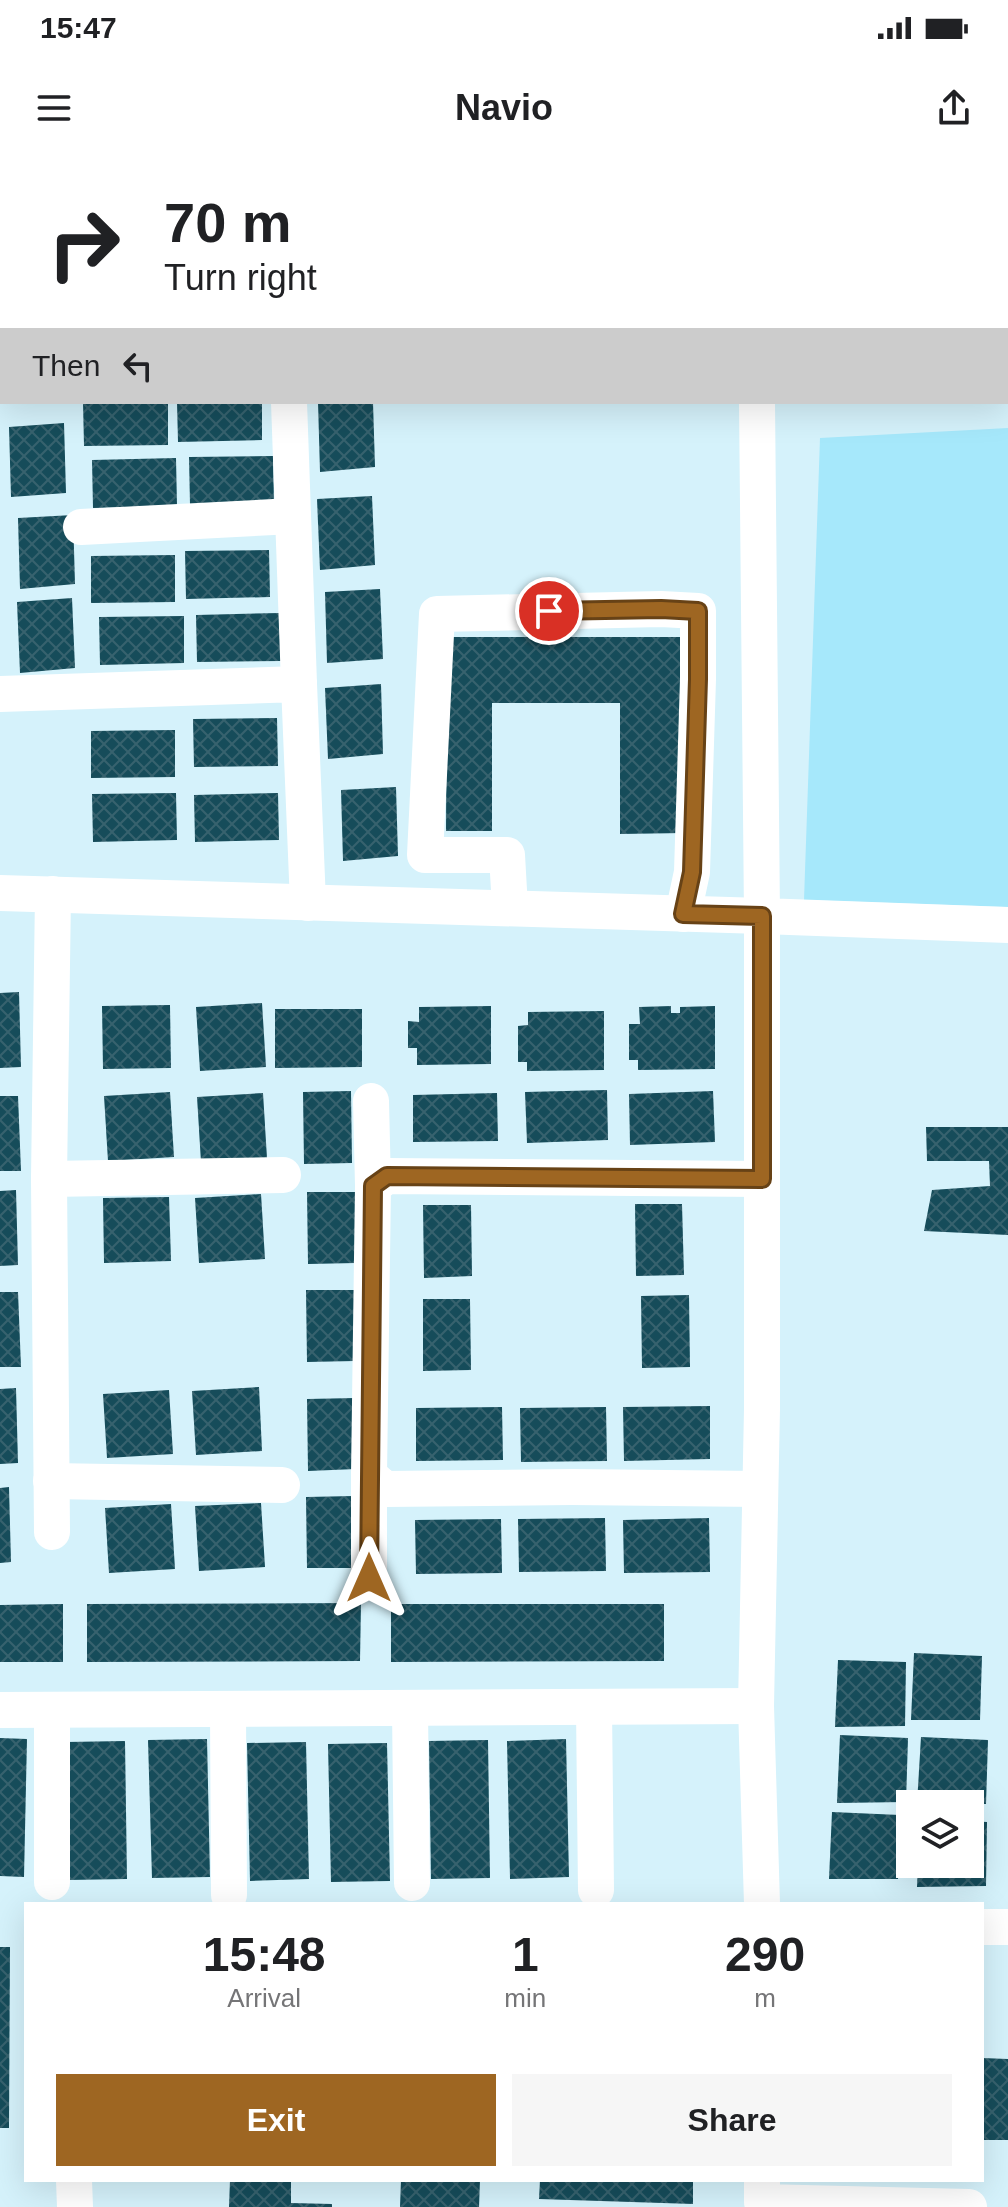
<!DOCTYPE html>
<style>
:root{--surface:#fff;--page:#f6f6f6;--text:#202124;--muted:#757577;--accent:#9e6622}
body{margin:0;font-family:Helvetica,sans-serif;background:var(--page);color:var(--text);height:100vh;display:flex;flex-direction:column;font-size:30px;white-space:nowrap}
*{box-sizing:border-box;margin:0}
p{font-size:26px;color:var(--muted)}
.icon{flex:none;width:44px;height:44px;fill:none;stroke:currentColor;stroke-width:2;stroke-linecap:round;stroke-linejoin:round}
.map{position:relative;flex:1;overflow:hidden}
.sheet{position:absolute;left:24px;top:1742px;width:960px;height:280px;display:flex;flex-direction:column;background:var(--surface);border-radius:0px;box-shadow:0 8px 32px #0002}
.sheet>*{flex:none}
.banner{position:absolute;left:0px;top:0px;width:1008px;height:244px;box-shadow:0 8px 32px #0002;background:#fff;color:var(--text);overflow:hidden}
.tools{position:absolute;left:896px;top:1630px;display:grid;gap:16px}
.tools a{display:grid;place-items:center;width:88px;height:88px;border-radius:0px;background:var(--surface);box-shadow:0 8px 32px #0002;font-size:40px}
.pin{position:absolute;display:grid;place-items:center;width:68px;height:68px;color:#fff;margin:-34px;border:4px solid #fff;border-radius:50%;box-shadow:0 2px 8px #0007}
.me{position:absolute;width:88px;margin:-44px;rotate:0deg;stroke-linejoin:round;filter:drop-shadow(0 0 6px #0008)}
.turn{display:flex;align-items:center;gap:28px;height:168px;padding:0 32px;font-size:36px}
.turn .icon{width:104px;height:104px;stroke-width:2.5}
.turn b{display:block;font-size:56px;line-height:68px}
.then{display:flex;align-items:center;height:76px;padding:0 32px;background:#0003;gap:16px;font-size:30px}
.eta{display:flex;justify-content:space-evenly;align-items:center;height:136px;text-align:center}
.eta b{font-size:48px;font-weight:800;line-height:56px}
.cta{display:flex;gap:16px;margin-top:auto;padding:16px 32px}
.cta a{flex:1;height:92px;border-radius:0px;background:var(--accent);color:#fff;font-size:32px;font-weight:800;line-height:92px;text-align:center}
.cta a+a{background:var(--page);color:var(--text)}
.status{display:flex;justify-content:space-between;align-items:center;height:56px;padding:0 40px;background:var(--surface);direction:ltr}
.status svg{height:22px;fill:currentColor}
header{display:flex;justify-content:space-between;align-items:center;height:104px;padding:0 32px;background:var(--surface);font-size:36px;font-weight:800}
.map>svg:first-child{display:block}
.park{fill:#a6e8fb}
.building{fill:url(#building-cross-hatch)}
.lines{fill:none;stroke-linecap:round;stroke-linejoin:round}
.minor{stroke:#fff;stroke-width:36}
.route-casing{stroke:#674216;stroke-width:20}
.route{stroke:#9e6622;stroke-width:14}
</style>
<div class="status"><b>15:47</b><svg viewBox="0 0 49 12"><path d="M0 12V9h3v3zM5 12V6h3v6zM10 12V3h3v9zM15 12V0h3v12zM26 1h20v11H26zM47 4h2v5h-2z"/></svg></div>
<header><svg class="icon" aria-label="menu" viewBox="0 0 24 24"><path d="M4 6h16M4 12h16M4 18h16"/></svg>Navio<svg class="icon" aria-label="share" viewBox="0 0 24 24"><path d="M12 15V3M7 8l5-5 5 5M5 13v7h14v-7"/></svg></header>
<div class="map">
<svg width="1008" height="2047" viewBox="0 0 1008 2047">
<defs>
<pattern id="building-cross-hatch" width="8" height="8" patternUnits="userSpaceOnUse" patternTransform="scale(2)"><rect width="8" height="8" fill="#164c5a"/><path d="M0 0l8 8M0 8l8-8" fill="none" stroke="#37626e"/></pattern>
</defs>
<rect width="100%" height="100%" fill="#d5f2fb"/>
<polygon class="park" points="1008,268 1008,747 804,740 820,278"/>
<g class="building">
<polygon points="83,242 168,242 168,285 84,286"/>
<polygon points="177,242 262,242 262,280 178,282"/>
<polygon points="318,242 373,242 375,307 320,312"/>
<polygon points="64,263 66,333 11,337 9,267"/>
<polygon points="273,296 274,344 190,345 189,297"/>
<polygon points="176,298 177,346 93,348 92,300"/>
<polygon points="372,336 375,405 320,410 317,339"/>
<polygon points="73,355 75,424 20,429 18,358"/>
<polygon points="269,390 270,437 186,439 185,391"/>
<polygon points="175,395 175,442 91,443 91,396"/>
<polygon points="380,429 383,499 327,503 325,432"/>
<polygon points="72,438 75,508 20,513 17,442"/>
<polygon points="280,453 281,501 197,502 196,455"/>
<polygon points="184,456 184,503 100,505 99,457"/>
<polygon points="447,477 685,477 685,673 620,674 620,543 492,543 492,671 446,671"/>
<polygon points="381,524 383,594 328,599 325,528"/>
<polygon points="277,558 278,606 194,607 193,559"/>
<polygon points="175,570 175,617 91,618 91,571"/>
<polygon points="396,627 398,696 343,701 341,630"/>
<polygon points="176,633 177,680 93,682 92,634"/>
<polygon points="278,633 279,680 195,682 194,635"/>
<polygon points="19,832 21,907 0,908 0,833"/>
<polygon points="262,843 266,907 200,911 196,847"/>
<polygon points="170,845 171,908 103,909 102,846"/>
<polygon points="491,846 491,904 417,905 417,888 408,888 408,861 419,862 419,847"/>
<polygon points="671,846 671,853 680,853 680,847 715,846 715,909 638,910 638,900 629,900 629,864 640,864 639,847"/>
<polygon points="275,849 362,849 362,907 275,908"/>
<polygon points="604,851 604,910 527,911 527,902 518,902 518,866 528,865 528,852"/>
<polygon points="607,930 608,980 527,983 525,932"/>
<polygon points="351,931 352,1003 304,1004 303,932"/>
<polygon points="713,931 715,982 630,985 629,934"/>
<polygon points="170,932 174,997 108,1001 104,936"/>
<polygon points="263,933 267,998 201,1002 197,937"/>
<polygon points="497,933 498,981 413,982 413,935"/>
<polygon points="0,936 18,936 21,1011 0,1011"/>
<polygon points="926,967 1008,967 1008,1075 924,1071 932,1030 990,1026 989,1001 927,1001"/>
<polygon points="16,1030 18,1105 0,1106 0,1031"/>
<polygon points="307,1032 355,1032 356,1103 308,1104"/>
<polygon points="261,1034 265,1099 199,1103 195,1038"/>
<polygon points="169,1037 171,1101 104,1103 103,1038"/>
<polygon points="635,1044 682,1044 684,1115 636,1116"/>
<polygon points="423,1045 471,1045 472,1116 424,1118"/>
<polygon points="306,1130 354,1130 355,1201 307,1202"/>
<polygon points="0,1132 18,1132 21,1207 0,1207"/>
<polygon points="689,1135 690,1207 642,1208 641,1136"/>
<polygon points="423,1139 470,1139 471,1210 423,1211"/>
<polygon points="259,1227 262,1291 196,1295 192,1231"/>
<polygon points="16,1228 18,1303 0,1304 0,1229"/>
<polygon points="169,1230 173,1294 107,1298 103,1234"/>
<polygon points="355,1238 356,1309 308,1311 307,1239"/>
<polygon points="710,1246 710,1299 624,1301 623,1247"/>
<polygon points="502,1247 503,1300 416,1301 416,1248"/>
<polygon points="606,1247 607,1301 521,1302 520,1248"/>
<polygon points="9,1327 11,1402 0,1403 0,1328"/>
<polygon points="354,1336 355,1408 307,1408 306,1337"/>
<polygon points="261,1343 265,1407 199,1411 195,1346"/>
<polygon points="171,1344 175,1409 109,1413 105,1348"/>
<polygon points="605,1358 606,1411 519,1412 518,1359"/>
<polygon points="709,1358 710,1412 624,1413 623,1360"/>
<polygon points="501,1359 502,1413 416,1414 415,1360"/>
<polygon points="361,1443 360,1501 87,1502 87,1444"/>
<polygon points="63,1444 63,1502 0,1502 0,1445"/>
<polygon points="391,1444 664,1444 664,1501 391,1502"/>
<polygon points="914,1493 982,1496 980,1560 911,1560"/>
<polygon points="838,1500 906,1502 905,1566 835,1567"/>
<polygon points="840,1575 908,1578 906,1642 837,1643"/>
<polygon points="921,1577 988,1580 986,1644 917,1644"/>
<polygon points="0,1578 27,1579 24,1717 0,1716"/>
<polygon points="207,1579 210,1717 152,1718 148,1580"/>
<polygon points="566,1579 569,1717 510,1719 507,1581"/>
<polygon points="488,1580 490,1718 431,1719 429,1581"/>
<polygon points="125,1581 127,1719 68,1720 66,1582"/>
<polygon points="306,1582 309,1719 250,1721 247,1583"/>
<polygon points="387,1583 390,1721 331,1722 328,1584"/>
<polygon points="832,1652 900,1655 898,1719 829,1719"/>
<polygon points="970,1661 987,1662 986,1726 917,1727 918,1704 970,1704"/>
<polygon points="0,1787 10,1787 9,1968 0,1968"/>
<polygon points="982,1898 1008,1899 1008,1980 982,1980"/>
<polygon points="230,2020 291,2020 291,2043 332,2044 332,2047 229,2047"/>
<polygon points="401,2020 480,2020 479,2047 400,2047"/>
<polygon points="540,2020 693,2020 693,2044 539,2039"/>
</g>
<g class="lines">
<g class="minor">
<polyline points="281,0 281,2"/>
<polyline points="531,0 531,2"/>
<polyline points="613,0 613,2"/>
<polyline points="757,2 757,0"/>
<polyline points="289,242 299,524"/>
<polyline points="757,242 762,756 1008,765"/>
<polyline points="81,367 293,356"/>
<polyline points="0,534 299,524 308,743"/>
<polyline points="0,733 762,756 762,1249 756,1546 762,1744"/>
<polyline points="510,748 507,695 425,695 437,454 661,449 698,451 698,519 692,712 683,754"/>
<polyline points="371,941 373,1026"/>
<polyline points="49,1019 283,1015"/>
<polyline points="369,1315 369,1418"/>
<polyline points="51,1321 282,1325"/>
<polyline points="760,1329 572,1327 385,1329 369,1315 373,1026 387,1016 762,1019"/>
<polyline points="52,1372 49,1019 53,734"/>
<polyline points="594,1547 596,1730"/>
<polyline points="228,1549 229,1735"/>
<polyline points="410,1549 412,1723"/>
<polyline points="0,1550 756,1546"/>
<polyline points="52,1550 52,1722"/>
<polyline points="982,1767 1008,1767"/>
<polyline points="74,2020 75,2047"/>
<polyline points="762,2020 762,2042 969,2047"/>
</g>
</g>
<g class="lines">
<defs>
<polyline id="route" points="369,1418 373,1026 387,1016 762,1019 762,756 683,754 692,712 698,519 698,451 661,449 549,451"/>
</defs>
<use href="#route" class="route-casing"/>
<use href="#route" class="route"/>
</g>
</svg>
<div class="tools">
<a><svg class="icon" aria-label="layers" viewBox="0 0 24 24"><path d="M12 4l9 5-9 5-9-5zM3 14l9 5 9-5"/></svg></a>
</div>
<div class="pin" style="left:549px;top:451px;background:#d93025"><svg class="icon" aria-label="arrive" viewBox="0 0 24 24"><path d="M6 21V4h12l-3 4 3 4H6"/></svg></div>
<svg class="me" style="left:369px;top:1418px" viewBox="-20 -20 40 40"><path d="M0-17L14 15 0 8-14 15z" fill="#9e6622" stroke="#fff" stroke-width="4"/></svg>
<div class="banner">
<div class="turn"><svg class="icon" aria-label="right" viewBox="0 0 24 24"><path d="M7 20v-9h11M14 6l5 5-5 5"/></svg><div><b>70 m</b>Turn right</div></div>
<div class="then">Then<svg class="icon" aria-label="left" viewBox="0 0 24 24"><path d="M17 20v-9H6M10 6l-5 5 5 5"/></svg></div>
</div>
<section class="sheet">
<div class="eta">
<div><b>15:48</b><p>Arrival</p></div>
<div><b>1</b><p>min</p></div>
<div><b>290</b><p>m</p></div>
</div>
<div class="cta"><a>Exit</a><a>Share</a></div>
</section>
</div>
